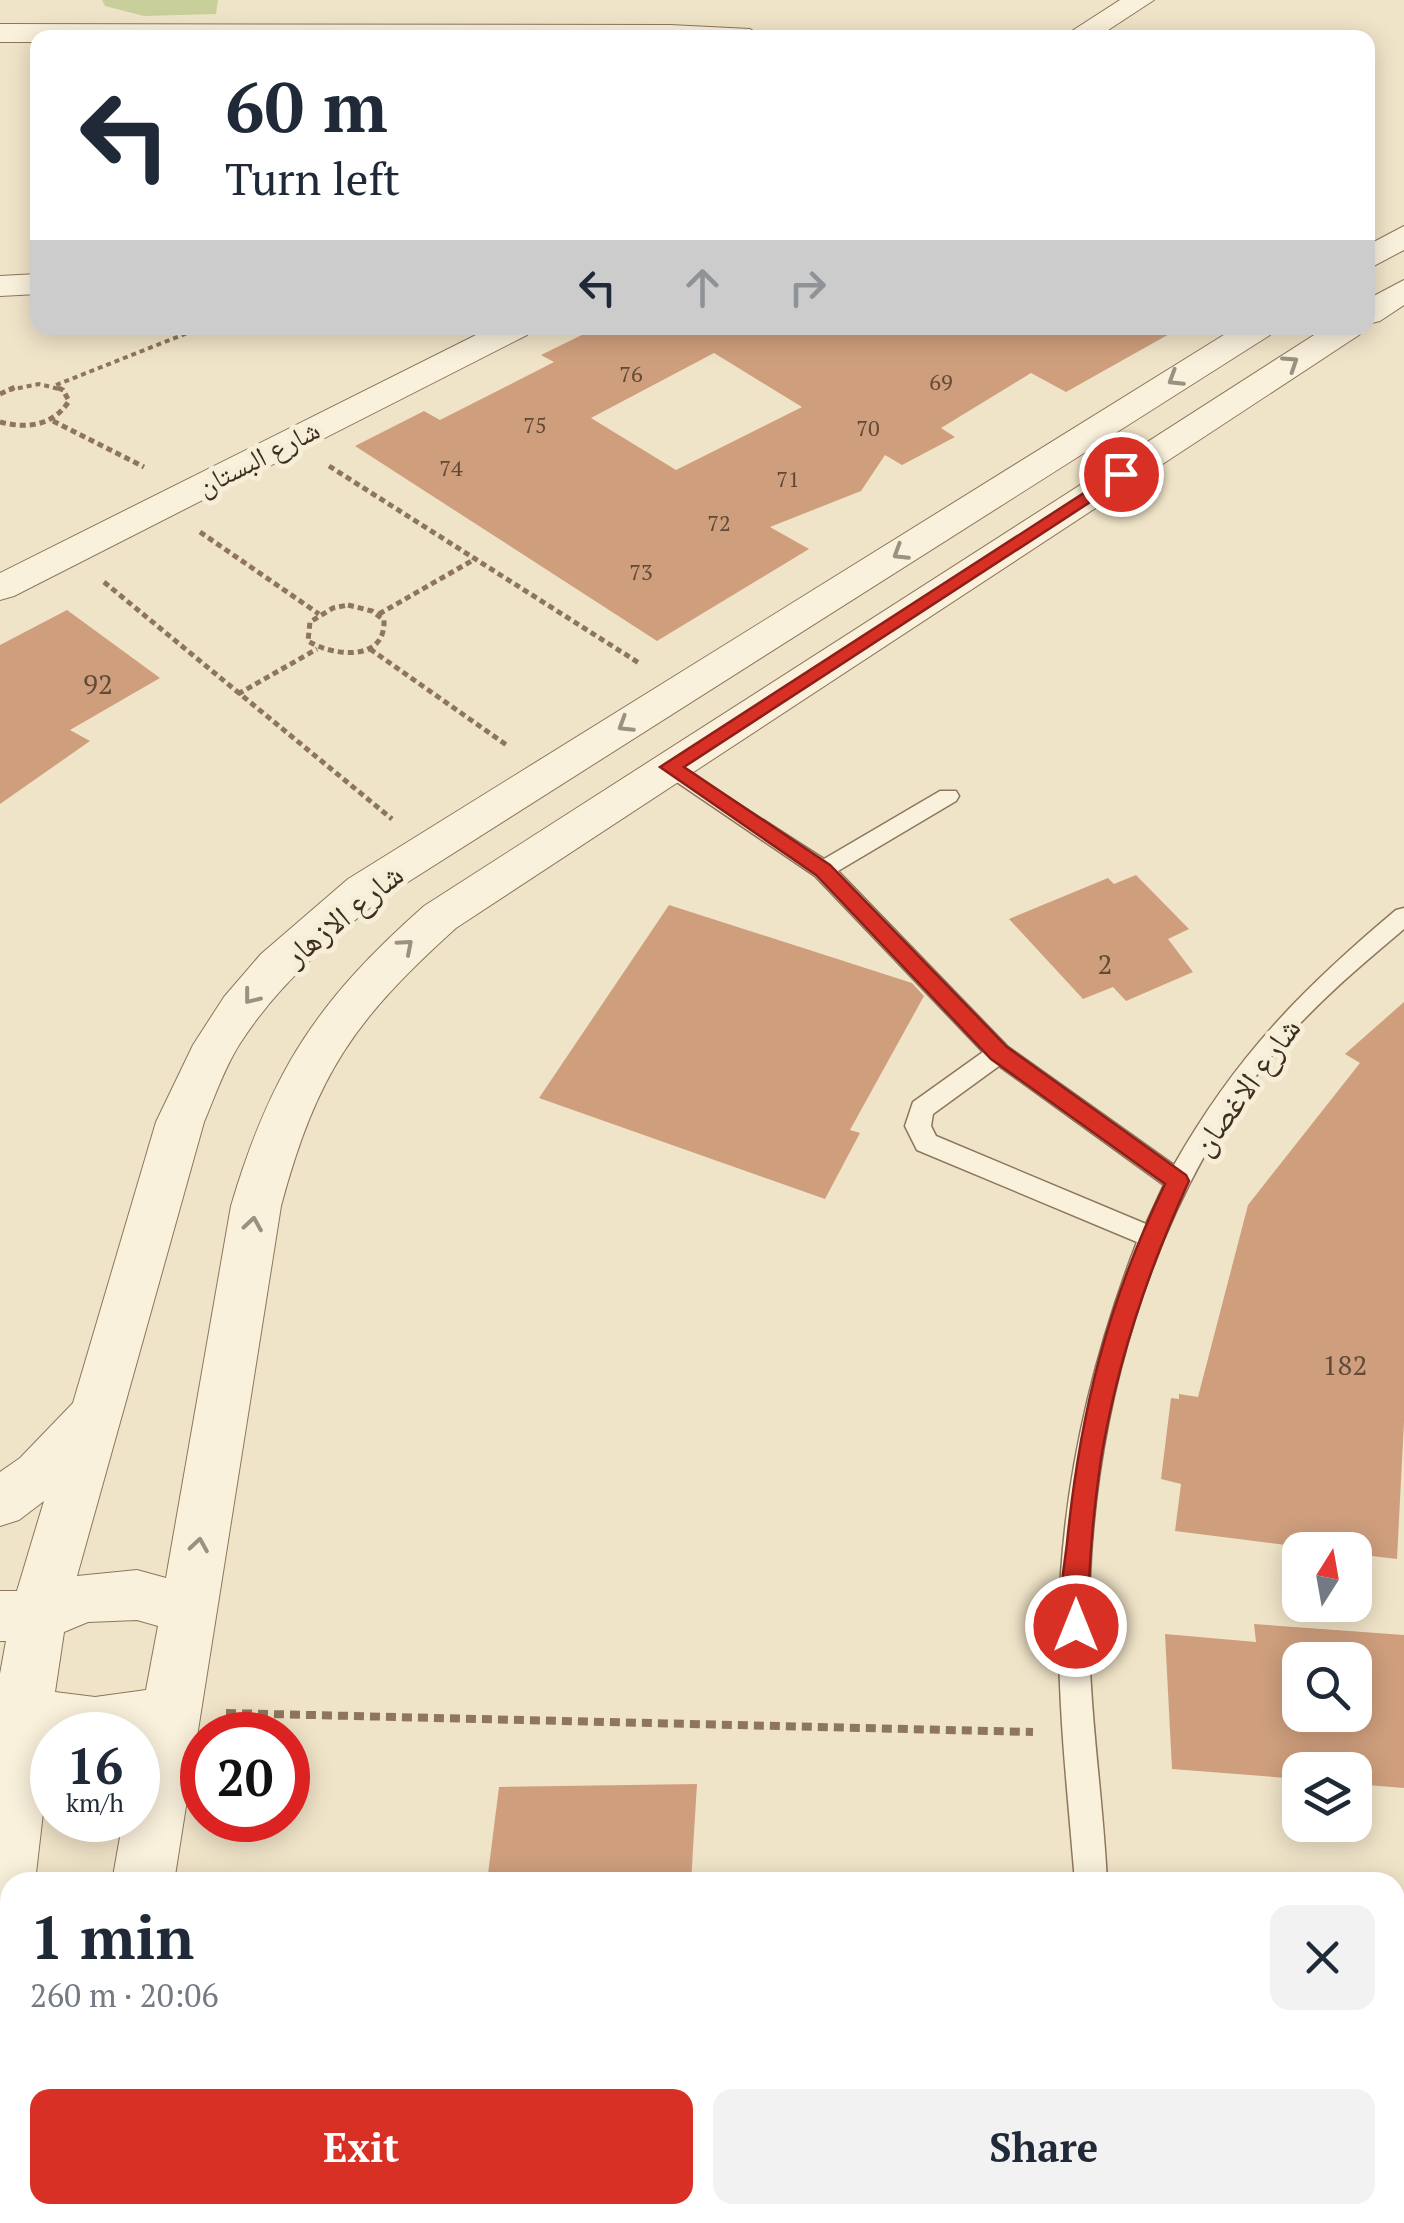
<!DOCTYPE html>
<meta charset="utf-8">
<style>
:root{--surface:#fff;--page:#f2f2f3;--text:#1f2937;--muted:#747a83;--accent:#d93025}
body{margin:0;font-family:"PT Serif","Noto Naskh Arabic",serif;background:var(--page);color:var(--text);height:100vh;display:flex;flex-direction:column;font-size:38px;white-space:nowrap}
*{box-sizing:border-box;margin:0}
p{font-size:32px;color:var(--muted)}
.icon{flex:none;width:55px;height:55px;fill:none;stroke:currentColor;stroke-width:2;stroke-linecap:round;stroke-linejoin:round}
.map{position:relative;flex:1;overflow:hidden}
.details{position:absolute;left:0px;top:1872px;width:1405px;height:352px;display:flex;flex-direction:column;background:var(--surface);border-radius:30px 30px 0 0;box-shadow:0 5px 25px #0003}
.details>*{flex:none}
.guide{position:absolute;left:30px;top:30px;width:1345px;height:305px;border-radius:20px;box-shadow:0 5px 25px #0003;background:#fff;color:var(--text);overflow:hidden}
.needle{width:65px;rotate:11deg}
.tools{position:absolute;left:1282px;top:1532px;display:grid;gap:20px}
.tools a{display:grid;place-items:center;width:90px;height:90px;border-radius:20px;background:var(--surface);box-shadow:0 5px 25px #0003;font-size:50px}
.speed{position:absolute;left:30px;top:1712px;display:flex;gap:20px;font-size:50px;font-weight:700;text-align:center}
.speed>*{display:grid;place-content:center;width:130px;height:130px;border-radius:50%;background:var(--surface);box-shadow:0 5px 25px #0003;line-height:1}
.speed small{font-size:25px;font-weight:400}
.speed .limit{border:15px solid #d22;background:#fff;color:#111}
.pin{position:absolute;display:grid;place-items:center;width:85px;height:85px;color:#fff;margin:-42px;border:5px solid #fff;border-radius:50%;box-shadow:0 2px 10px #0007}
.me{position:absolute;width:110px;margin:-55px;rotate:0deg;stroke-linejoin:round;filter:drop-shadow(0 0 8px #0008)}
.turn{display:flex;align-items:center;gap:35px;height:210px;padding:0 30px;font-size:45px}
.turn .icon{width:130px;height:130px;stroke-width:2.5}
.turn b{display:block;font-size:70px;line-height:85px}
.lanes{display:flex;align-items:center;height:95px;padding:0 30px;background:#0003;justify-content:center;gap:50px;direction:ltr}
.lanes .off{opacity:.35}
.round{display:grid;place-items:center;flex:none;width:105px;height:105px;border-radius:20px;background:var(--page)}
.overview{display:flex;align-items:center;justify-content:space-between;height:170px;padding:0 30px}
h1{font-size:60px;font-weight:800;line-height:75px}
.primary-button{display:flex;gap:20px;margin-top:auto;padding:20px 30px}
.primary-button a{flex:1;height:115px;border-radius:20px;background:var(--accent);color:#fff;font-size:40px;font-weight:800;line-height:115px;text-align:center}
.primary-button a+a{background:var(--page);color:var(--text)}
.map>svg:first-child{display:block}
.green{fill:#c9cf9b}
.building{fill:#cf9f7d;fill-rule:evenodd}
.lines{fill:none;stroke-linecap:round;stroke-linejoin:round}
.service-casing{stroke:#8d765c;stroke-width:3}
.minor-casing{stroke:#8d765c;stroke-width:2}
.path-far2{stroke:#8d765c;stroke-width:4;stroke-dasharray:5 4;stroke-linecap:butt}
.path-far1{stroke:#8d765c;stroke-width:5;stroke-dasharray:6 4;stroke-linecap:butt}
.path{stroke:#8d765c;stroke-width:8;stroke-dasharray:10 6;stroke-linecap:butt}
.service{fill:#faf1dc;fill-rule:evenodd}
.minor{fill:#faf1dc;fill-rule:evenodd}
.oneway{stroke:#9c907e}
.route{fill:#d93025;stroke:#8d1f18;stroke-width:2.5}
.labels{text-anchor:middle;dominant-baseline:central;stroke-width:10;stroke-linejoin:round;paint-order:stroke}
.far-number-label{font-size:22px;fill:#624a37}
.far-street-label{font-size:28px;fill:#3d2e20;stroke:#f7eed8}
.number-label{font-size:28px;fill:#624a37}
.street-label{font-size:32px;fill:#3d2e20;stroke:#f7eed8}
</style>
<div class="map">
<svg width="1404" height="2223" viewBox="0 0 1404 2223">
<rect width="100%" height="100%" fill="#f0e4c8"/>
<g class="green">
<polygon points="102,0 218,0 216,14 144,16 105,6"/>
<rect x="754" y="2215" width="227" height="8"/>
</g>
<g class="building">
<path d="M596 328H1180L1066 392 1031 373 941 428 955 437 902 465 885 455 861 491 770 527 809 549 657 641 355 446 424 411 440 420 554 362 541 355ZM714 353 802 407 676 470 591 418Z"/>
<polygon points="67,610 160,678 70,730 90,741 0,804 0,645"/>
<polygon points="1136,875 1189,929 1168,939 1193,972 1126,1001 1113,987 1083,999 1009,919 1108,878 1114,884"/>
<polygon points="669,905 912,983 924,996 850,1130 860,1133 825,1199 539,1098"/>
<polygon points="1404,1002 1404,1422 1397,1559 1355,1554 1355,1550 1325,1550 1175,1531 1181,1484 1161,1479 1171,1398 1179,1399 1179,1394 1198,1397 1248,1205 1360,1063 1345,1054"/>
<path d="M1254 1624 1404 1635V1788L1355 1784V1770H1300V1779L1172 1769 1165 1634 1256 1642ZM1300 1660H1355V1715H1300Z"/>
<polygon points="697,1784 691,1882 487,1882 499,1787"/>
</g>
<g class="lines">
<defs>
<g id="service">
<path d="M670 760 824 859 940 791H956L959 796 956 801 838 871 1008 1047 1174 1165C1236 1056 1301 990 1396 910L1404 908V929C1360 966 1315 1004 1278 1048 1148 1205 1088 1425 1089 1626 1089 1712 1103 1797 1107 1882H1075C1068 1796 1058 1709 1059 1622 1061 1492 1090 1364 1137 1242L917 1150 905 1126 913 1102 983 1052 815 876 662 772 659 767 662 762ZM999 1066 1164 1185 1146 1224 936 1136 931 1126 933 1114Z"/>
<polygon points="1105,2215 1141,2215 1142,2223 1106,2223"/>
</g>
<g id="minor">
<polygon points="1120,0 1154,0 1096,38 1061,38"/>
<polygon points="0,24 670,25 750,29 764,38 38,38 38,42 0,42"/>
<polygon points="1404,226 1404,250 1368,269 1368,245"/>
<polygon points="38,274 38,294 0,296 0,276"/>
<polygon points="1404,280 1404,305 1380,321 1368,324 1368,299"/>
<polygon points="490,328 532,328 527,335 14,596 0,600 0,573"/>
<path d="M1235 328H1275L1270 335 378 901C327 943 275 988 239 1045 224 1069 215 1096 204 1122L77 1576 137 1570 166 1578 231 1206C271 1070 319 999 424 906L1325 328H1364L1359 335 456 928C354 1020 317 1073 281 1206L174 1882H112L123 1820H138V1735H52L35 1882H10V1945L0 1949V1674L6 1641H0V1591H17L44 1501 19 1520 0 1526V1472L20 1458 73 1403 156 1122 193 1045 224 997 261 954 348 879ZM137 1620 158 1626 146 1690 95 1697 55 1692 64 1632 88 1622Z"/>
<rect x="1395" y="1973" width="9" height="64"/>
<polygon points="55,2215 121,2215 121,2223 53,2223"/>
</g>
</defs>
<use href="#service" class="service-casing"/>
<use href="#minor" class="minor-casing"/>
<g class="path-far2">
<polyline points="56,385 200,328"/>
<polyline points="9,390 39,384 63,390"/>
</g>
<g class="path-far1">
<polyline points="0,394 15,387"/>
<polyline points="53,421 144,467"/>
<path d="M0 422C27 429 53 426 69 401L63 390 56 387"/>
<polyline points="329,466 639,663"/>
<polyline points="200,532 319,614"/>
<polyline points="104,582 392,819"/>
<path d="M348 605 372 611 384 620C386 663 332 656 308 641L310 622 333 608Z"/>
<polyline points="379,614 475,559"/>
<polyline points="370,649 508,746"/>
<polyline points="238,694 317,649"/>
</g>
<polyline class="path" points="226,1713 1033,1732"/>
<use href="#service" class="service"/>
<use href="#minor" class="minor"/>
</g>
<defs><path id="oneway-chevron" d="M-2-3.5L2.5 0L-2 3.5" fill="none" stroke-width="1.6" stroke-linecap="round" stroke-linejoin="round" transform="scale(2.5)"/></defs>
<g class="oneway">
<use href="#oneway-chevron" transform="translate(1291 363) rotate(-33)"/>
<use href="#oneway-chevron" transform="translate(1175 379) rotate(148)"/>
<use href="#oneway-chevron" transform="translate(900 553) rotate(148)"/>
<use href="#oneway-chevron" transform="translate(625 725) rotate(148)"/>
<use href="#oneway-chevron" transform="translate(406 946) rotate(-41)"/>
<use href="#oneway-chevron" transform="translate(251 997) rotate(128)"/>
<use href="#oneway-chevron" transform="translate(253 1224) rotate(-81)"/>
<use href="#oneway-chevron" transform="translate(199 1545) rotate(-81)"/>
</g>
<path class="route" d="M1121 469 1130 474 1127 478 684 767 830 865 1007 1047 1186 1175 1189 1181C1148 1270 1117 1362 1101 1459 1095 1501 1090 1546 1089 1589 1088 1604 1092 1620 1086 1634L1076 1638 1067 1634C1055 1608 1064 1571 1067 1543 1080 1412 1107 1304 1165 1184L991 1059 816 875 660 767Z"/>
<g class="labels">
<g class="far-number-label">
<text x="631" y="373">76</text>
<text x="941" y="381">69</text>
<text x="535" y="424">75</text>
<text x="868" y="427">70</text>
<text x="451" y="467">74</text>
<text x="788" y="478">71</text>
<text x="719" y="522">72</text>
<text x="641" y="571">73</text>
</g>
<g class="far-street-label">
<text transform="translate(258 457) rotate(-27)">شارع البستان</text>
</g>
<g class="number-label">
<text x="98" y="683">92</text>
<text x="1105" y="963">2</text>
<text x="1345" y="1364">182</text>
</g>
<g class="street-label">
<text transform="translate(343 914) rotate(-39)">شارع الازهار</text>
<text transform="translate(1245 1086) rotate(-54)">شارع الاغصان</text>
</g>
</g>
</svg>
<div class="tools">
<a><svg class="needle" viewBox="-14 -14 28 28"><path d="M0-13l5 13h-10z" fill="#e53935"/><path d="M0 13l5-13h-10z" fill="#747a83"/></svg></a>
<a><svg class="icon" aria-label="search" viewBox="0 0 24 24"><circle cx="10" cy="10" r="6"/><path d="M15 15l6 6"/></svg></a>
<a><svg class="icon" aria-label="layers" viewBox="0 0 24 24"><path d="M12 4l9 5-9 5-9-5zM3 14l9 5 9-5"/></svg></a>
</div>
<div class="speed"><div>16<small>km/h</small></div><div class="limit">20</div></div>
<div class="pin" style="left:1121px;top:474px;background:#d93025"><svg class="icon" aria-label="arrive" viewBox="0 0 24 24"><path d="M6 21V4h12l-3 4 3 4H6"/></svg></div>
<svg class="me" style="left:1076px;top:1626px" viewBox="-20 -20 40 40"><circle r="17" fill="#d93025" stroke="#fff" stroke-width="3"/><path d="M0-11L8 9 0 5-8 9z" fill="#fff"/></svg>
<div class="guide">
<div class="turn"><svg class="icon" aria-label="left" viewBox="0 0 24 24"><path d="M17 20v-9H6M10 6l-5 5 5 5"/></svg><div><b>60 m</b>Turn left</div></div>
<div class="lanes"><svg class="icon" aria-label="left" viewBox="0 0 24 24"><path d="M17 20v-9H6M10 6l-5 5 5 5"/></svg><svg class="icon off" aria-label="ahead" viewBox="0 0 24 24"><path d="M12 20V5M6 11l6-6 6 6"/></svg><svg class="icon off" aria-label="right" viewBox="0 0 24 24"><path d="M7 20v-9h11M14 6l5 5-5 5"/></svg></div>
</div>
<section class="details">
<div class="overview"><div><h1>1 min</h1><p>260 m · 20:06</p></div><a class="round"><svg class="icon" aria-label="close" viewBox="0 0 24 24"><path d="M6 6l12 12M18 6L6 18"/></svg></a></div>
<div class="primary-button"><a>Exit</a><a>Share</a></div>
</section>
</div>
